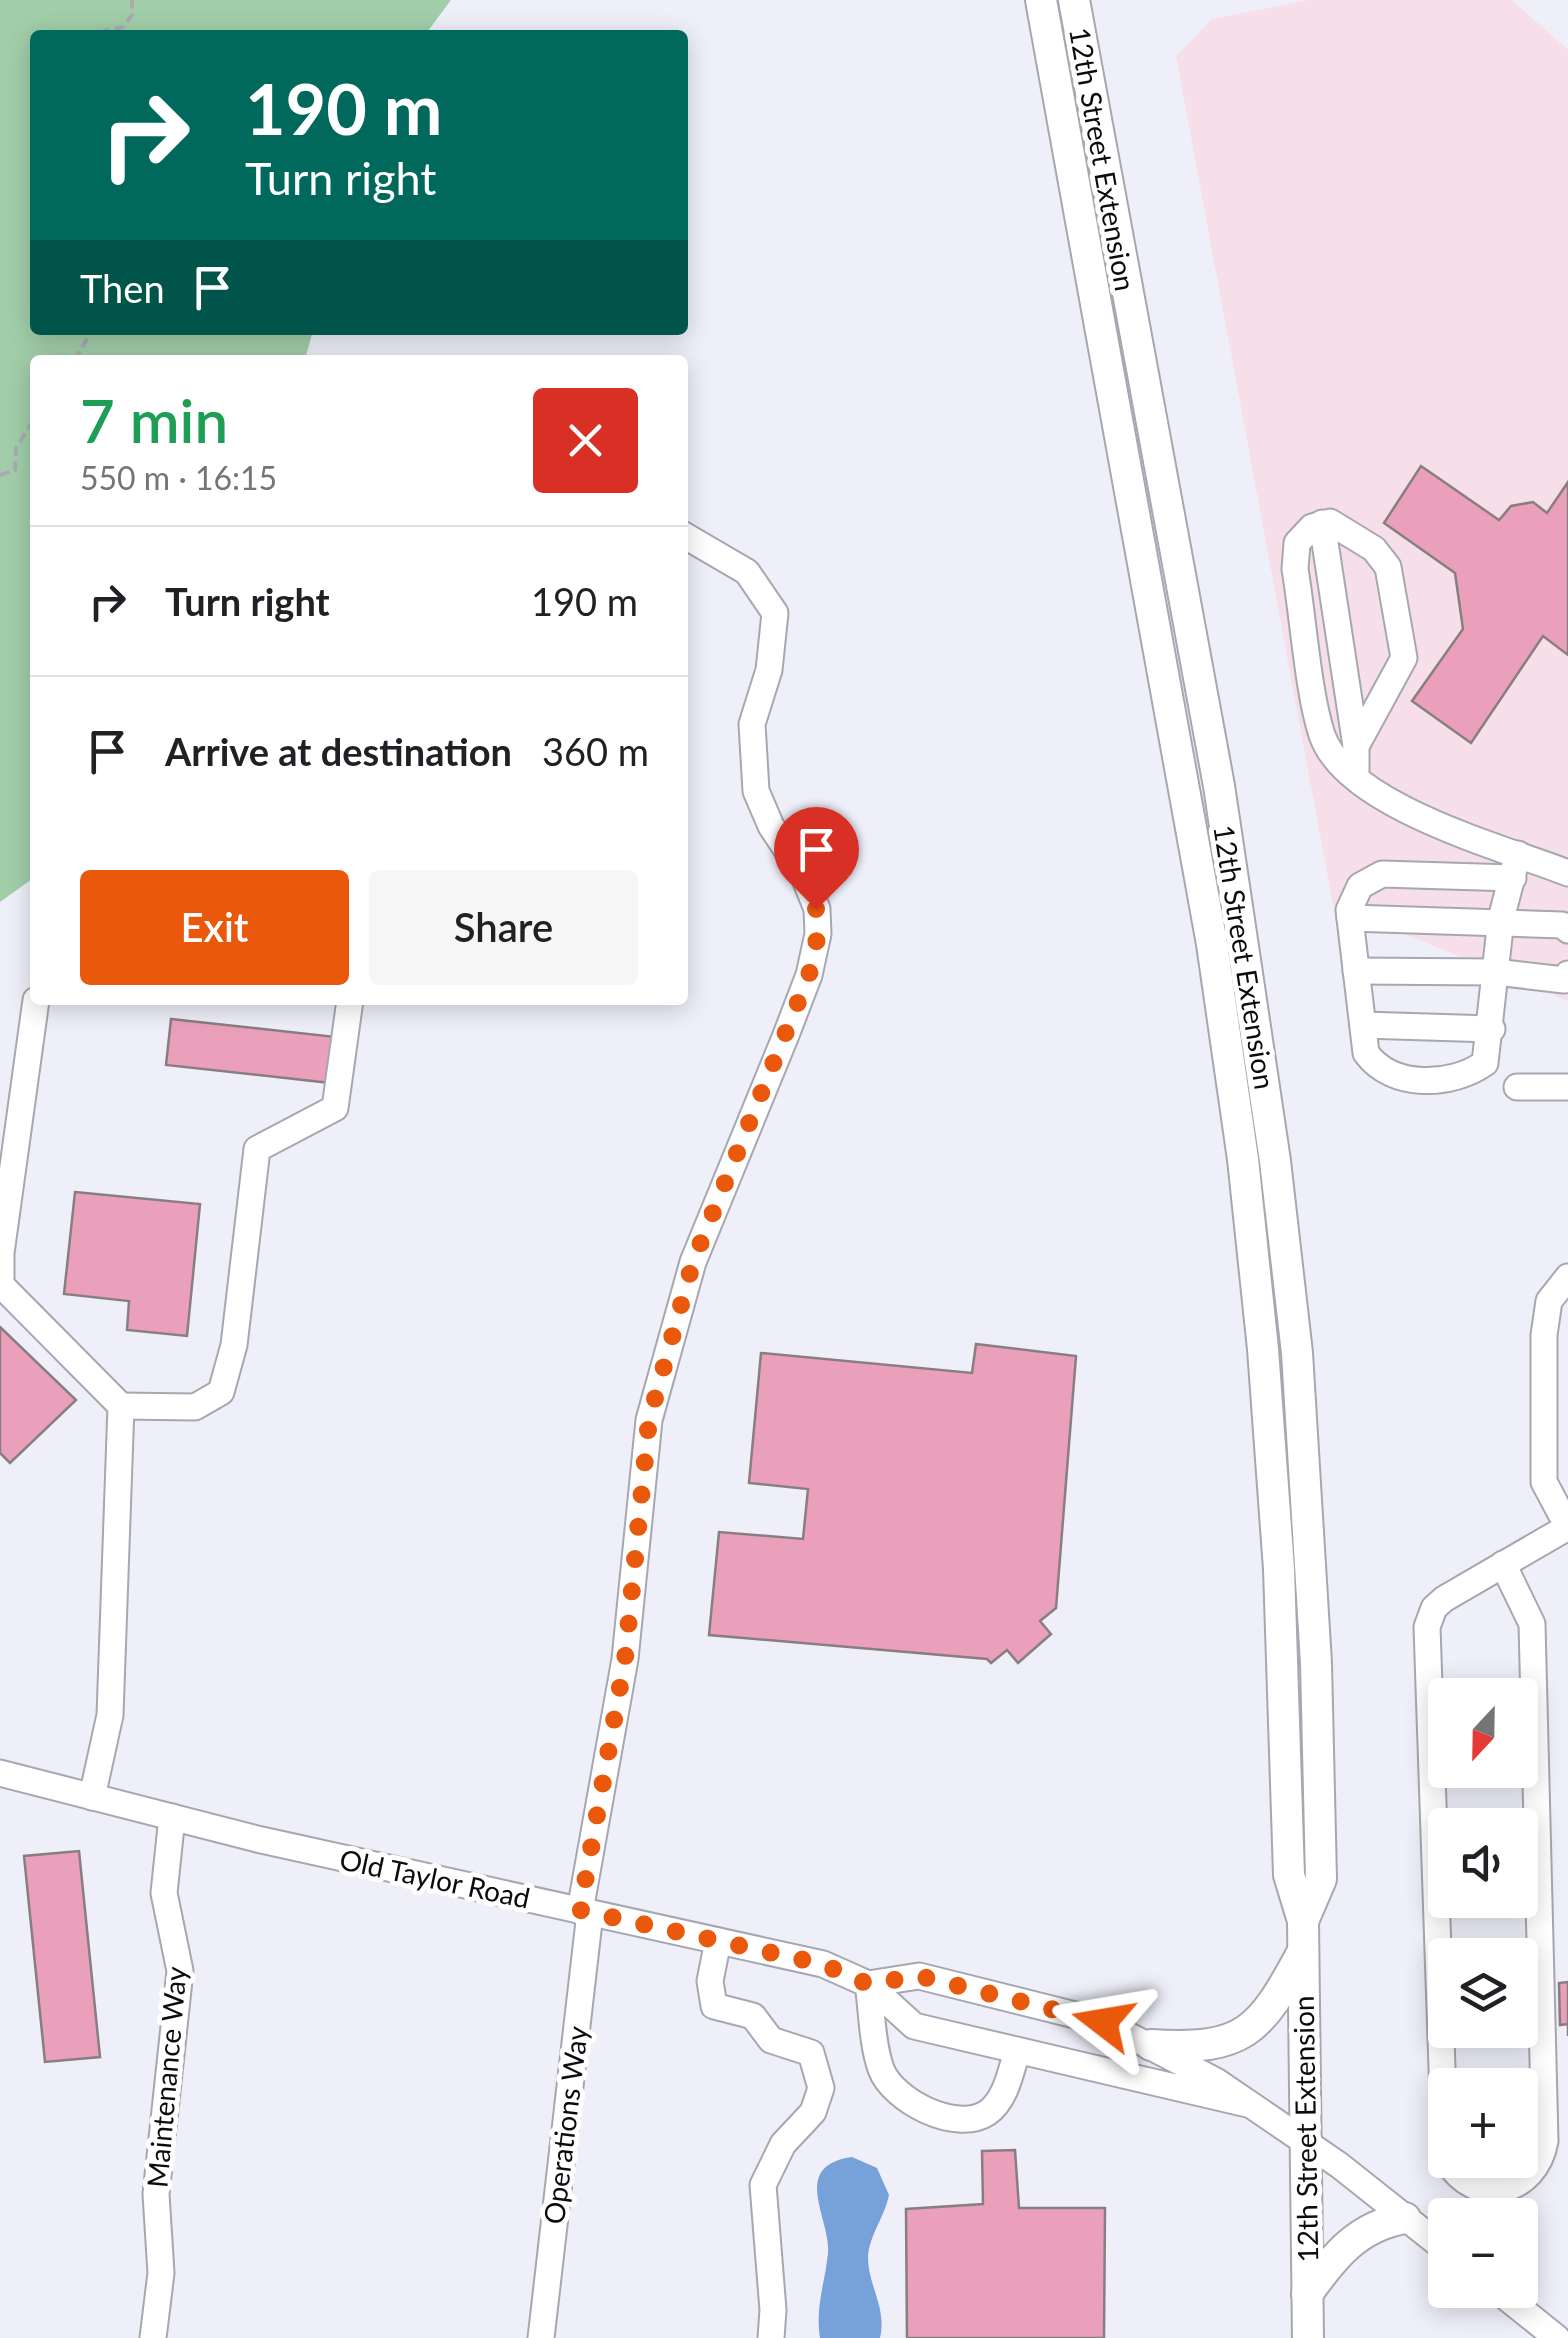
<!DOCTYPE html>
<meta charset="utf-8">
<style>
:root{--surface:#fff;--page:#f6f6f6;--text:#202124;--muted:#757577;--line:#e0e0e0;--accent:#ea580c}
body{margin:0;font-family:Lato,sans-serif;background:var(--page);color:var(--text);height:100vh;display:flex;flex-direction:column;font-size:38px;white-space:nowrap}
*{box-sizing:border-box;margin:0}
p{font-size:32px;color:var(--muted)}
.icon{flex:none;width:55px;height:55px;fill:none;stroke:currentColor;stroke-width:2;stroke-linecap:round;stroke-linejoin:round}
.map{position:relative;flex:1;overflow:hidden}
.details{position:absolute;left:30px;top:355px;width:658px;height:650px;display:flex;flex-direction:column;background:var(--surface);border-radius:10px;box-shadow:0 5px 25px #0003}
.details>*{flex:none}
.guide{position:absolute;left:30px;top:30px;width:658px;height:305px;border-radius:10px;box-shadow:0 5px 25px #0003;background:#00695c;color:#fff;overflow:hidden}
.needle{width:65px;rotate:202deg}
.tools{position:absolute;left:1428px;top:1678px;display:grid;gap:20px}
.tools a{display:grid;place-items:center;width:110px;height:110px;border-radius:10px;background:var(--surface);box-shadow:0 5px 25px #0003;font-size:50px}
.pin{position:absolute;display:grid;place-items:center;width:85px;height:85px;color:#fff;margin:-102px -42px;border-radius:50% 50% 50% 0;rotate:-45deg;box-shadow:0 0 10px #0007}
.pin .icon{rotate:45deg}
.me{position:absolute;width:110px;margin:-55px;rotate:284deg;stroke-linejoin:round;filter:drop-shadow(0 0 8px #0008)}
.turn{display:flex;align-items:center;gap:35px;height:210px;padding:0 50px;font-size:45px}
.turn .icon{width:130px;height:130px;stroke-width:2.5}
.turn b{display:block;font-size:70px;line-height:85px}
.then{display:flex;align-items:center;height:95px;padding:0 50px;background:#0003;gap:20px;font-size:38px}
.round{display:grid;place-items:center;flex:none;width:105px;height:105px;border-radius:10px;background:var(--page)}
.headline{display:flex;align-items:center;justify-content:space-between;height:170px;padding:0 50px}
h1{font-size:60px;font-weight:600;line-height:75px;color:#1e9e55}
.primary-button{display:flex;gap:20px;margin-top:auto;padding:20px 50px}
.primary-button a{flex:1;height:115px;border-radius:10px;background:var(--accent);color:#fff;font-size:40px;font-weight:600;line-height:115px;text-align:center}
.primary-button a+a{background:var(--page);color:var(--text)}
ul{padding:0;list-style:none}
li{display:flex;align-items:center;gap:30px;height:150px;padding:0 50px;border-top:2px solid var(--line)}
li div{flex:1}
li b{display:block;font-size:38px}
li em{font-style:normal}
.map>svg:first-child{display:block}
.education{fill:#f7dfe9}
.green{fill:#a1cea9}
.water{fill:#77a2d9}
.building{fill:#eaa0ba;stroke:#887e81;stroke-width:2.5}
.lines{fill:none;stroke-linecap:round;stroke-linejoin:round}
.minor-casing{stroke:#a6a7b1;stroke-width:29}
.major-casing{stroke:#a6a7b1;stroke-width:34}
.path{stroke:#aaaab3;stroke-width:4;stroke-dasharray:10 5;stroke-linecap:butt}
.minor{stroke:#fff;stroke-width:25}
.major{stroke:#fff;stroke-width:30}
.route{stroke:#ea580c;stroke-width:18;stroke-dasharray:0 32.4}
.labels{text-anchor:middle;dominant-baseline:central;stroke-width:10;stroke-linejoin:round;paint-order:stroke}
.street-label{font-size:28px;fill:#0b0b0e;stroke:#fff}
</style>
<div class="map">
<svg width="1568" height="2338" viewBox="0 0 1568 2338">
<rect width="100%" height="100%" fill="#efeffa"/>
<polygon class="education" points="1308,0 1512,0 1568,50 1568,1001 1333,905 1176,56 1212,19"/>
<polygon class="green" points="0,0 451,0 425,35 35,35 35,330 313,330 305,360 35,360 35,877 0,902"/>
<path class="water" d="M852 2157 877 2168 889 2195C885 2216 869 2236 868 2257 868 2286 887 2307 880 2338H820C815 2307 825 2283 828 2253 831 2219 789 2166 852 2157Z"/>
<g class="building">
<polygon points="1421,466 1499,520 1511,506 1533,502 1547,513 1568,482 1568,655 1543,636 1471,743 1412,701 1463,629 1455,573 1384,523"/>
<polygon points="171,1019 336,1037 331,1083 166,1065"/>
<polygon points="75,1192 200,1204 187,1336 127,1330 129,1301 64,1294"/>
<polygon points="0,1327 76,1400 10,1463 0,1453"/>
<polygon points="976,1344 1076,1356 1056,1608 1040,1621 1051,1634 1018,1663 1007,1650 991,1663 987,1659 709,1635 719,1532 803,1539 808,1489 749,1483 761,1353 972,1373"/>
<polygon points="79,1851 100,2057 45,2062 24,1856"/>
<polygon points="1568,1982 1568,2036 1568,2024 1560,2025 1559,1983"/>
<polygon points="1015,2150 1019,2208 1105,2208 1104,2338 907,2338 906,2209 983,2204 982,2151"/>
</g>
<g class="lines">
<defs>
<g id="minor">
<polyline points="1322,523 1356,746"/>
<path d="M1356 777V746L1404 658 1388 567 1374 549 1330 522 1312 527 1297 543 1295 569C1303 616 1308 693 1322 735 1346 806 1501 847 1568 873"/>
<path d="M1513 878 1382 874 1360 886 1349 910 1366 1053C1392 1089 1451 1087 1485 1063L1501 919 1518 854"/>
<polyline points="1350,918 1562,925 1568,930"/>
<polyline points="1356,971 1496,972 1564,980 1568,974"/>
<polyline points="36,1000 1,1253 1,1285 121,1406 110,1715 92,1797"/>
<polyline points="1363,1025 1492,1029"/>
<polyline points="1517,1087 1568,1087"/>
<polyline points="1568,1277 1549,1301 1544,1335 1544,1482 1568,1527"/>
<polyline points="121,1406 195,1407 221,1392 234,1345 257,1149 335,1108 350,1000"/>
<path d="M0 1773 257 1839 823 1964 868 1984C872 2011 872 2044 881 2069 893 2101 956 2133 987 2113 1006 2100 1011 2071 1017 2051"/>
<polyline points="580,1911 625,1659 649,1420 693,1262 786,1035 809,975 818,934 817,909 803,874 771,826 756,791 752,724 769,670 775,613 747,572 682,534"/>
<polyline points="718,1941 710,1981 714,2006 753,2016 771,2040 811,2053 821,2088 813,2112 783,2144 763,2185 773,2310 771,2338"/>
<polyline points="1247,2104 914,2026 868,1984 919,1976 1103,2022 1216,2081 1339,2165 1445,2249"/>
<polyline points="1445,2156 1427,1627 1434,1608 1444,1599 1568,1527"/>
<path d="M1447 2160C1475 2209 1536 2194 1545 2141L1532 1624 1503 1564"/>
<polyline points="1497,2290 1557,2338"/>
<polyline points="153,2338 161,2273 156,2194 180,1971 164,1893 172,1817"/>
<polyline points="541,2338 590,1913"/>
</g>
<g id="major">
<polyline points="1041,0 1212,944 1243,1159 1263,1349 1279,1569 1289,1875 1303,1921 1308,2338"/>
<polyline points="1074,0 1219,786 1275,1161 1297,1353 1316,1663 1321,1879 1303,1921"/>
<path d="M1151 2045C1245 2051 1260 2031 1302 1953"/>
<path d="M1307 2294C1334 2256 1358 2226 1405 2218"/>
</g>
</defs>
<use href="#minor" class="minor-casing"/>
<use href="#major" class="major-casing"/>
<g class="path">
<polyline points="105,35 104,31 123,27 132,15 132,0"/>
<polyline points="75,360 92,330"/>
<polyline points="0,475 15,470 16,448 35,418"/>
</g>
<use href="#minor" class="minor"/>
<use href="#major" class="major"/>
</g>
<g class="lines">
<polyline class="route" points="816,909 818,934 809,975 693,1262 649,1420 625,1659 580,1910 822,1964 868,1984 919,1976 1103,2022"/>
</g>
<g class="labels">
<g class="street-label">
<text transform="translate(1103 159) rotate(80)">12th Street Extension</text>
<text transform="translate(1245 957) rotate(81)">12th Street Extension</text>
<text transform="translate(435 1878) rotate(12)">Old Taylor Road</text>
<text transform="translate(166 2077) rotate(-85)">Maintenance Way</text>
<text transform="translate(565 2125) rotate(-83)">Operations Way</text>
<text transform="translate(1305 2129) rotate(-91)">12th Street Extension</text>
</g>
</g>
</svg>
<div class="tools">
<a><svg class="needle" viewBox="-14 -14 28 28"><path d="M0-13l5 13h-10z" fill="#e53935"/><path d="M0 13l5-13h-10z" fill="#757577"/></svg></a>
<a><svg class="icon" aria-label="sound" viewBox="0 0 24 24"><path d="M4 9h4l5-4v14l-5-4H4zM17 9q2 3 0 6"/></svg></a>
<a><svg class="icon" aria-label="layers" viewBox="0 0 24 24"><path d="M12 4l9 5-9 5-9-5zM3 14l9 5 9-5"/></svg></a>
<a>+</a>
<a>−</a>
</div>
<div class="pin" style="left:816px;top:909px;background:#d93025"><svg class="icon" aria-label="arrive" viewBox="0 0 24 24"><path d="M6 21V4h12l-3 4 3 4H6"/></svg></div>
<svg class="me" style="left:1103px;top:2022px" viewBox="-20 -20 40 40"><path d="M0-17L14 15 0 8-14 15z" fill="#ea580c" stroke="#fff" stroke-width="4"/></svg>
<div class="guide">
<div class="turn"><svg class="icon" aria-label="right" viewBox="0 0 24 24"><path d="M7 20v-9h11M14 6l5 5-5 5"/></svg><div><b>190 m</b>Turn right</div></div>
<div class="then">Then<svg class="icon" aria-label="arrive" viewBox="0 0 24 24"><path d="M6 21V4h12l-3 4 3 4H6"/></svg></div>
</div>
<section class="details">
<div class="headline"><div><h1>7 min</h1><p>550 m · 16:15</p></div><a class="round" style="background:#d93025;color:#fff"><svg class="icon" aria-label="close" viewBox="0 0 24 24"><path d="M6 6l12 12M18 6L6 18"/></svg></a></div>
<ul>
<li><svg class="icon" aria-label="right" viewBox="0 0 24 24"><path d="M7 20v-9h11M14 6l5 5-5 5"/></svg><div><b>Turn right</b></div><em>190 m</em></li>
<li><svg class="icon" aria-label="arrive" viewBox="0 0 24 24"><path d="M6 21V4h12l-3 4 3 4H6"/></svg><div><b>Arrive at destination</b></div><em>360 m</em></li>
</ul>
<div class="primary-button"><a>Exit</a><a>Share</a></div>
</section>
</div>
